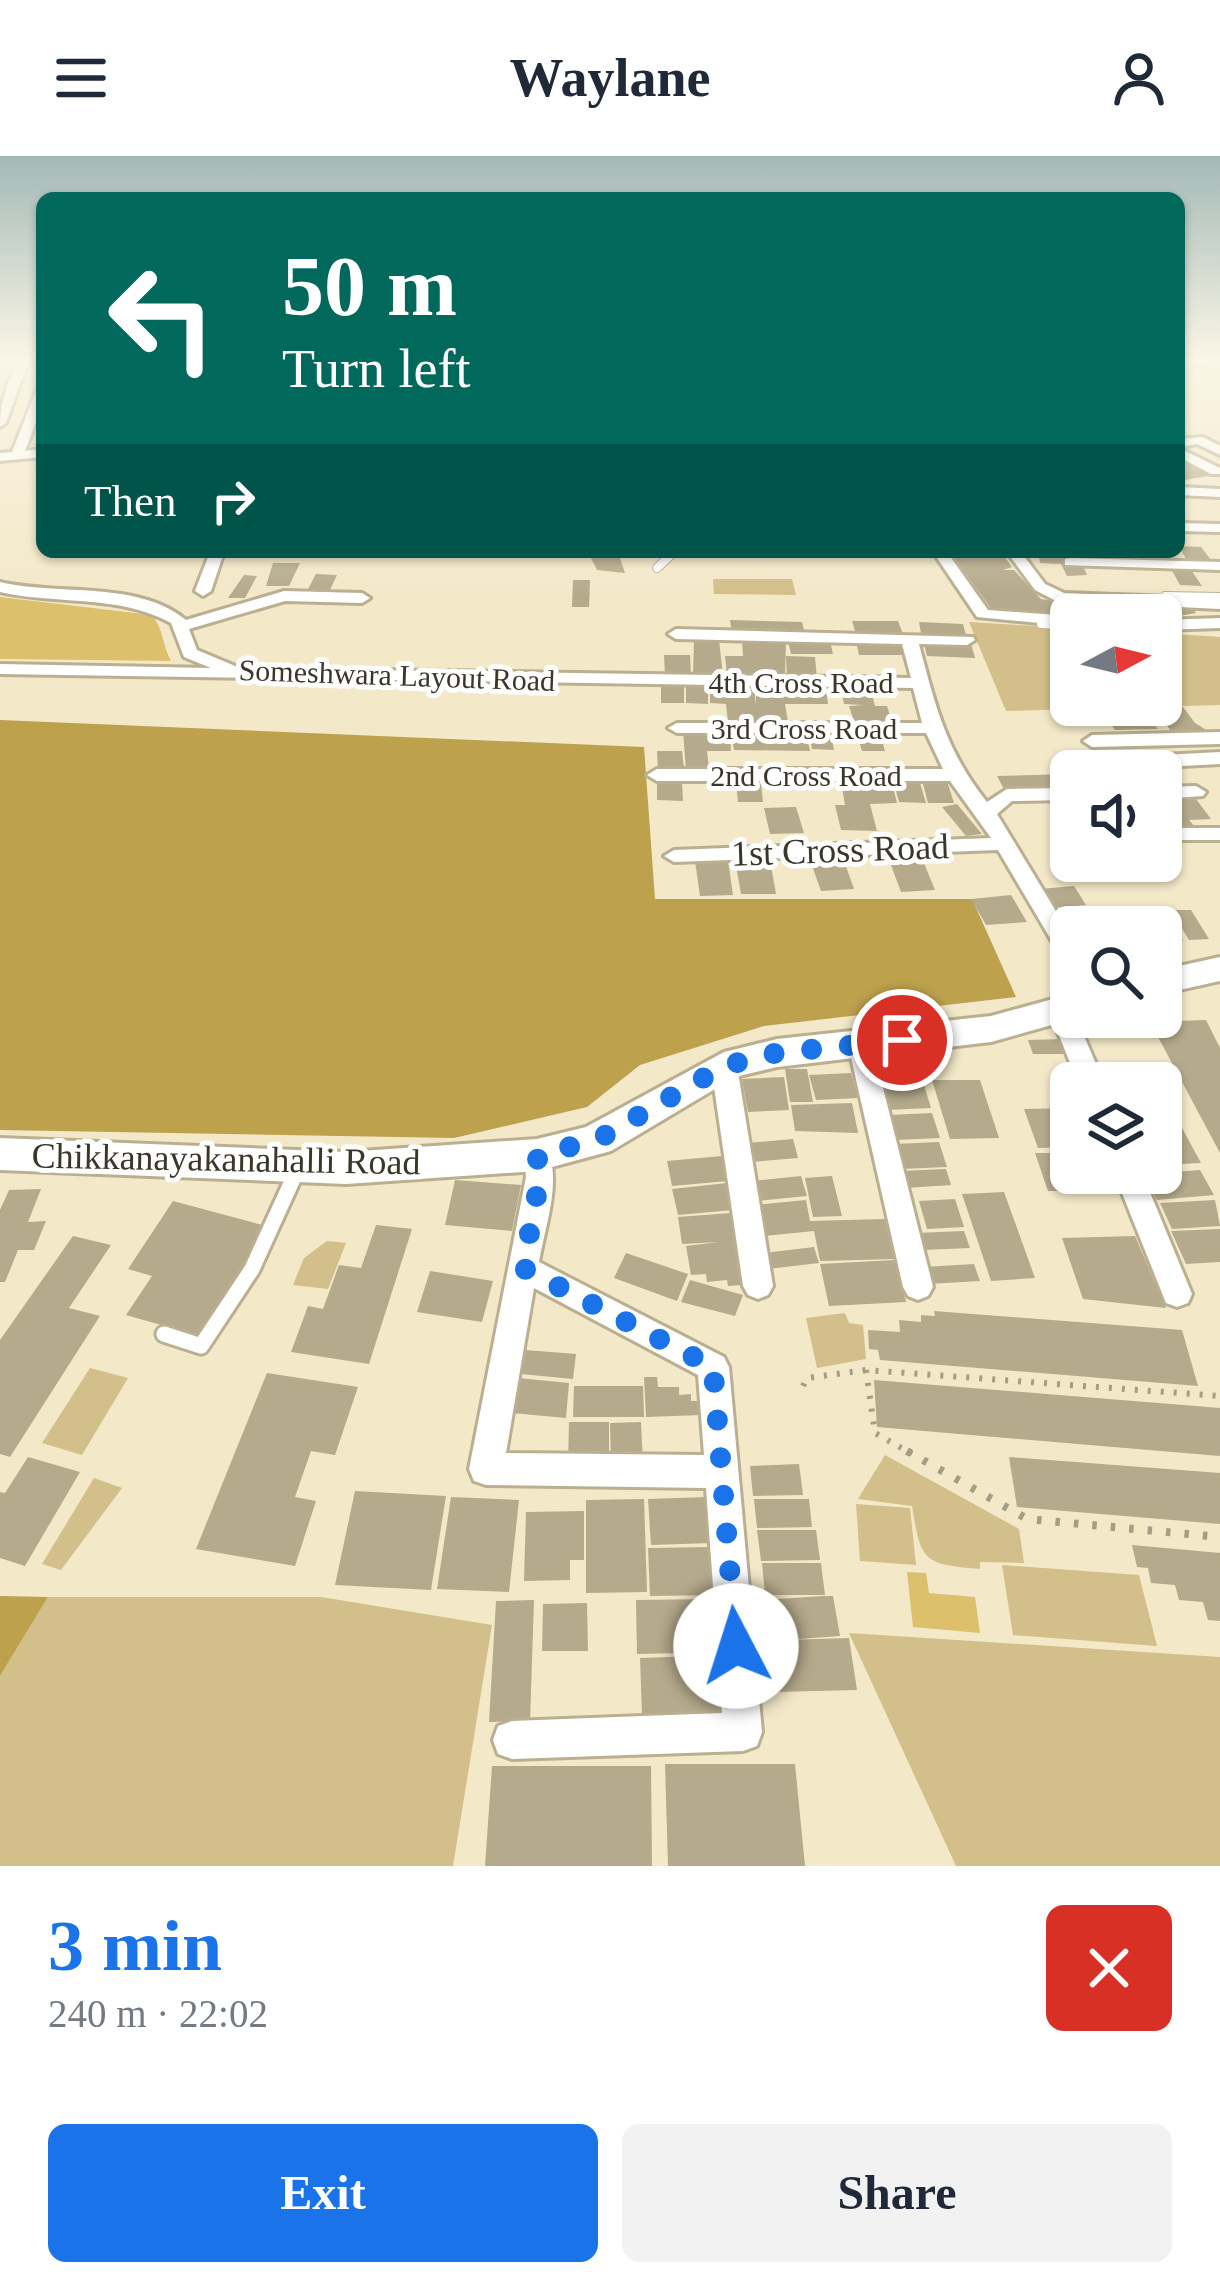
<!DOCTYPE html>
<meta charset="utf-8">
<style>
:root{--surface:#fff;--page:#f2f2f3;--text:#1f2937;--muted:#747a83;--accent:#1a73e8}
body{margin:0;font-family:"Times New Roman",serif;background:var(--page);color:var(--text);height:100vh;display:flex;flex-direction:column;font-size:45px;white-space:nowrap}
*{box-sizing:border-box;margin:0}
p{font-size:39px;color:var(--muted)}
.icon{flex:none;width:66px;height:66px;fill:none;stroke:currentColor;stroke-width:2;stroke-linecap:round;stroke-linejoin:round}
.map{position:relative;height:1710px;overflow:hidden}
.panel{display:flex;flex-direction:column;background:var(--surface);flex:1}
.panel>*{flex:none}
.hud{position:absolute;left:36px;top:36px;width:1149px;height:366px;border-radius:18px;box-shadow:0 3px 9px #0004;background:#00695c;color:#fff;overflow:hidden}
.needle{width:78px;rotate:83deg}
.buttons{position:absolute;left:1050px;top:438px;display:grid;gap:24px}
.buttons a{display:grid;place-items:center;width:132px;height:132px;border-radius:18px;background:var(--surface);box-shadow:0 3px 9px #0004;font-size:60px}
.pin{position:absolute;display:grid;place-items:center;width:102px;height:102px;color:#fff;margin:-51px;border:6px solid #fff;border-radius:50%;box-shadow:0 3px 12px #0007}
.me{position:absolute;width:132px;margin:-66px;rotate:355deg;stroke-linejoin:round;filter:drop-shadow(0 0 9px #0008)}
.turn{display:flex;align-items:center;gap:42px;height:252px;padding:0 48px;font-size:54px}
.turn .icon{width:156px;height:156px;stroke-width:2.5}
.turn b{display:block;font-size:84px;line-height:102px}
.then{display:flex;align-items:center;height:114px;padding:0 48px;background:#0003;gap:24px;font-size:45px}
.round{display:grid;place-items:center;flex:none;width:126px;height:126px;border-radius:18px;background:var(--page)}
.head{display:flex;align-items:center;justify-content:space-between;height:204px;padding:0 48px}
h1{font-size:72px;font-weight:700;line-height:90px;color:var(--accent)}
.cta{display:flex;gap:24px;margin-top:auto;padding:24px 48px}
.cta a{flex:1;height:138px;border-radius:18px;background:var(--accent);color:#fff;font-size:48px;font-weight:700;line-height:138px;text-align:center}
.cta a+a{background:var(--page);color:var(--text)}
header{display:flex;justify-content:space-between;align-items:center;height:156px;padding:0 48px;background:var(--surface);font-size:54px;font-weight:700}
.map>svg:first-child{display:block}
.green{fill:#d2bf89}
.forest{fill:#bea14d}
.water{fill:#ddc06c}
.building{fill:#b5aa8c}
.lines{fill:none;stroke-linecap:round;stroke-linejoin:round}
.service-far2-casing{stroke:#baaf91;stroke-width:9}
.service-far1-casing{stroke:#baaf91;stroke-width:10}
.service-casing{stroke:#baaf91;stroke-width:21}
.minor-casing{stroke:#baaf91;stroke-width:6}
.secondary-casing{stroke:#baaf91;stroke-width:6}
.path-far1{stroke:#a69d86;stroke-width:6;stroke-dasharray:3 10;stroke-linecap:butt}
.path{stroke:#a69d86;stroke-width:8;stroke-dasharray:4.5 14;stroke-linecap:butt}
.service-far2{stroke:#fff;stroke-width:6}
.service-far1{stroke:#fff;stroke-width:8}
.service{stroke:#fff;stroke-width:15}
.minor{fill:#fff;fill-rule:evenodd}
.secondary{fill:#fff;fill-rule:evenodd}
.route{stroke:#1a73e8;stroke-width:21;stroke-dasharray:0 37.8}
.labels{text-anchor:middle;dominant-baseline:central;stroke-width:10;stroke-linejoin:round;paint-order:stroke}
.far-street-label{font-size:30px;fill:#3b362a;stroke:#fff}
.street-label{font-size:36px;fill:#3b362a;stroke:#fff}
</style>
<header><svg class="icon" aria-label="menu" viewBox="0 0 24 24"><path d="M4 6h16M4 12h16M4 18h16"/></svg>Waylane<svg class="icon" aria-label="person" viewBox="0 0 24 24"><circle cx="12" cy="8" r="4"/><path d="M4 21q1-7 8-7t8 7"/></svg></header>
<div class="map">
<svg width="1220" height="1710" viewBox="0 0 1220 1710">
<rect width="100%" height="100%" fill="#f3e8c8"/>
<g class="green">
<polygon points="713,423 792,423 796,439 714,438"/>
<polygon points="969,466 1071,472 1071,549 1161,549 1161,477 1220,481 1220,549 1006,555"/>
<polygon points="327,1085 346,1087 328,1133 293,1129 304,1102"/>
<polygon points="845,1157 849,1167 863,1169 866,1203 817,1212 806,1162"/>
<polygon points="90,1212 128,1222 82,1299 42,1287"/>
<path d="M885 1299 1019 1373 1024 1407 980 1406V1413C923 1408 921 1406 912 1350L858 1343Z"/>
<polygon points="94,1322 122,1332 61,1414 42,1408"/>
<polygon points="856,1348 910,1352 916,1409 860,1405"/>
<polygon points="1002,1409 1139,1419 1157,1490 1013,1479"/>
<polygon points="48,1441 321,1441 492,1469 453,1710 0,1710 0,1520"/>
<polygon points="849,1477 1220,1501 1220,1710 956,1710"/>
</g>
<g class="forest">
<polygon points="0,564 644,591 655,743 972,743 1016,841 764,870 640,909 587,951 454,982 0,974"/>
<polygon points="0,1440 48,1441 0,1520"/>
</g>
<g class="water">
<path d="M0 441 152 459C164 474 162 489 171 505L0 503Z"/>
<polygon points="907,1416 926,1417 929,1437 975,1441 980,1477 913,1471"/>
</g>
<g class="building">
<polygon points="1179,299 1201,312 1214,319 1179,325"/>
<polygon points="1179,390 1201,391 1211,404 1186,403"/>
<polygon points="588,396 618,396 625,417 597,414"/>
<polygon points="950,396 1001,396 1012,411 1003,414 1014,414 1041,443 1083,449 1191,450 1196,457 1161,463 993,455"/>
<polygon points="1038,396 1060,396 1066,410 1083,410 1087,419 1067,420 1061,408 1040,407"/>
<polygon points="273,407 300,407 289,430 266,430"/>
<polygon points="1171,413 1191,414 1202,430 1180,429"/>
<polygon points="316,418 337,419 330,434 308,433"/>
<polygon points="244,419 257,420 245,442 228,442"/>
<polygon points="573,424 590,424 589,451 572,451"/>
<polygon points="730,464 802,466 805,478 732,477"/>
<polygon points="852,465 898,465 903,478 856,478"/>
<polygon points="919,466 963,468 966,479 921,477"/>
<polygon points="694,483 719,484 723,519 693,519"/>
<polygon points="742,485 786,485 785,521 727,520 725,500 743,500"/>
<polygon points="788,485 830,485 833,498 791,498"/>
<polygon points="856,485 902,486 905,499 859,499"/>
<polygon points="924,487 971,488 975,502 927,500"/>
<polygon points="664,499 690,499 691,520 665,520"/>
<polygon points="786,500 815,501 817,523 787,522"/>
<polygon points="686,530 708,531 708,548 686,547"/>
<rect x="661" y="531" width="23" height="16"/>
<polygon points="710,531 755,533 755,549 757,533 826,533 828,548 785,548 788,566 728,566 726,548 710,547"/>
<polygon points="841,533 871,534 875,550 887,550 892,566 854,566 849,550 864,549 844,548"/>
<polygon points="1183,551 1195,567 1208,575 1170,574 1155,552"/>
<polygon points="1142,552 1158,573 1115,574 1101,553"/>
<polygon points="683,575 730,576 731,595 707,595 709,613 686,613"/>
<polygon points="731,577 806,577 810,595 734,594"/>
<polygon points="809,577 831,577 834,594 812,593"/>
<polygon points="857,578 880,578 885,595 862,595"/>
<polygon points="657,595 682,595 684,613 658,613"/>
<polygon points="1071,618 1071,634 1005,635 997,620"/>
<polygon points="657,626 682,626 683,645 657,644"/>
<polygon points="736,626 761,627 763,646 738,646"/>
<polygon points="841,626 892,627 897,647 870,648 877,675 841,674 835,649 845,649"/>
<polygon points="894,627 920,627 926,647 899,646"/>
<polygon points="923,628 948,628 954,647 928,647"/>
<polygon points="1196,643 1211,663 1189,664 1195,671 1168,673 1161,663 1161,646 1174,645 1183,655 1176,644"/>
<polygon points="957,648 982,678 966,680 942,651"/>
<polygon points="796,651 804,677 770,678 764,652"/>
<polygon points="921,700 935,734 901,736 888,701"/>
<polygon points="843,702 854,733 821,735 810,704"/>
<polygon points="735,704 770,704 776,738 741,738"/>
<polygon points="695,705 728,705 733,739 700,740"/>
<polygon points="1074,730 1086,749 1052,752 1040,733"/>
<polygon points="1011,739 1027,766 986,769 971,743"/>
<polygon points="1085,752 1095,771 1071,771 1071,776 1055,754"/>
<polygon points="1171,754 1191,754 1209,783 1189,784"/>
<polygon points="1168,758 1183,785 1161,785 1161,771 1143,771 1137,759"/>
<polygon points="1206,864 1220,892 1220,997 1150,866"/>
<polygon points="1062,883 1068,898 1033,898 1028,884"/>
<polygon points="917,907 924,928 881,929 875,909"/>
<polygon points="785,913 807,913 813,946 790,946"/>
<polygon points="851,917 858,942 816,944 809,919"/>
<polygon points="784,921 789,954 748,956 742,923"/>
<polygon points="932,924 980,924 999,982 950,983"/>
<polygon points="924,929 931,952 886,954 879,931"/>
<polygon points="1161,932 1174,955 1181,968 1161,969"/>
<polygon points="852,947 858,977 795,975 791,949"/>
<polygon points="1071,952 1071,991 1038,992 1024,953"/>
<polygon points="932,957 940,982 896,984 889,959"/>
<polygon points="1182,972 1201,1007 1161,1009 1161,973"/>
<polygon points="793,983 798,1002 751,1006 747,987"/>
<polygon points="939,986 947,1011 901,1013 894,988"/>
<polygon points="1035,997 1071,997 1071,1017 1113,1017 1121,1035 1048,1035"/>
<polygon points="722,1000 728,1025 672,1030 667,1005"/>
<polygon points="946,1013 951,1029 905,1032 900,1015"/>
<polygon points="1200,1014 1214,1039 1157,1044 1144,1018"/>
<polygon points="801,1020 807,1040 758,1045 752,1025"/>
<polygon points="832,1020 842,1060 813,1061 805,1022"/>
<polygon points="455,1024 521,1029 512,1075 445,1069"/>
<polygon points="727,1027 733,1054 678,1059 672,1033"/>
<polygon points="41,1033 28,1066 46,1065 34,1094 18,1094 5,1126 0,1126 0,1054 9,1034"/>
<polygon points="1004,1036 1035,1122 991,1125 962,1038"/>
<polygon points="955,1043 964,1071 927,1073 919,1045"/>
<polygon points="806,1044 810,1065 885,1063 895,1103 820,1105 814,1075 764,1080 755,1049"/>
<polygon points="1215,1044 1220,1070 1172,1073 1160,1047"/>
<polygon points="173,1045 266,1070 200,1180 126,1159 152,1120 128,1113"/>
<polygon points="731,1057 743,1129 728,1130 727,1124 707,1126 706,1118 691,1119 686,1090 719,1086 682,1088 678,1061"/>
<polygon points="376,1069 412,1073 369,1208 291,1196 308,1150 323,1153 339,1109 361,1112"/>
<polygon points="1220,1073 1220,1106 1186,1108 1171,1075"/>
<polygon points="964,1075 970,1092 921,1094 916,1077"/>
<polygon points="73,1080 111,1089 69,1152 100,1160 10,1301 0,1298 0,1184"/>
<polygon points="1135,1080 1166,1152 1083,1143 1062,1082"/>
<polygon points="814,1091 819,1107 768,1113 764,1097"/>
<polygon points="626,1097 688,1118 677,1145 614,1122"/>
<polygon points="895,1104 906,1146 829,1150 820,1108"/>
<polygon points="974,1108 980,1125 928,1128 924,1111"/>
<polygon points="430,1115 493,1125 482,1166 417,1156"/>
<polygon points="690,1124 743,1139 735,1160 681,1146"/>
<polygon points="934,1155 1182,1174 1198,1230 880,1204 878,1194 869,1193 868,1174 900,1176 899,1164 921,1166 921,1159 935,1160"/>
<polygon points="525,1194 576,1198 573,1223 521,1218"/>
<polygon points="267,1217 358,1231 335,1299 311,1295 295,1341 316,1345 295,1410 196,1393"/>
<polygon points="644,1221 657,1221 658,1231 679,1231 679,1239 691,1238 691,1245 699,1245 701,1259 646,1261"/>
<polygon points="518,1222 569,1227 566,1262 512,1257"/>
<polygon points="874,1224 1220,1252 1220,1300 877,1271"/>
<polygon points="574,1230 643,1230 644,1261 573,1261"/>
<polygon points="569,1266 609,1266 609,1309 568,1309"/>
<polygon points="641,1266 643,1308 611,1308 610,1267"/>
<polygon points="28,1301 80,1316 25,1410 0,1402 0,1336 5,1337"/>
<polygon points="1009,1301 1220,1317 1220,1368 1017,1351"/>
<polygon points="799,1308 803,1339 753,1340 750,1310"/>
<polygon points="355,1335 446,1340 431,1434 335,1429"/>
<polygon points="451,1341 519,1344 509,1436 437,1433"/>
<polygon points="707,1341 711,1387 651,1389 648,1343"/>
<polygon points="644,1343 647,1436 586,1437 586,1344"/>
<polygon points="754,1343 809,1343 812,1371 757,1372"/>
<polygon points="584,1355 584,1404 570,1404 570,1424 524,1425 526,1356"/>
<polygon points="757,1374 816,1374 820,1404 761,1405"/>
<polygon points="1132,1389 1220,1397 1220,1465 1208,1464 1203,1446 1179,1444 1175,1429 1151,1427 1148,1412 1137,1411"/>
<polygon points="711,1391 715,1439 650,1440 648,1392"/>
<polygon points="762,1407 821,1407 825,1439 765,1439"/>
<polygon points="823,1440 833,1440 840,1480 784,1484 849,1482 857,1534 774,1536 763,1444"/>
<polygon points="714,1443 723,1496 637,1498 636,1444"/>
<polygon points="534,1444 530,1565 489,1566 496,1445"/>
<polygon points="587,1447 588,1495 542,1495 543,1448"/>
<polygon points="724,1499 724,1563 651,1565 651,1559 642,1559 640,1502"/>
<polygon points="665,1608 795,1608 805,1710 668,1710"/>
<polygon points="492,1610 651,1610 652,1710 485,1710"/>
</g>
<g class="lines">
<defs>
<polyline id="service-far2" points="1179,209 1220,205"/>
<g id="service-far1">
<polyline points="657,412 674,396"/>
<polyline points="1165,440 1220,441"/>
<polyline points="1041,468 1071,470"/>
</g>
<polyline id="service" points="164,1178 201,1190 252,1113 298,1012"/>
<g id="minor">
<path d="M23 200H34L25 214 6 267 0 271C0 246 8 220 23 200Z"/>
<polygon points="42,232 42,250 25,295 42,293 42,301 0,305 0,297 12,296 36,235"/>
<polygon points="1203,281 1220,290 1220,299 1197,288 1179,291 1179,283"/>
<polygon points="1179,292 1220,312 1220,318 1211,318 1179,301"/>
<polygon points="1179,331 1220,333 1220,341 1179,339"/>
<polygon points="1179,367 1220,368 1220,376 1179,375"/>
<polygon points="210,396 224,396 211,435 203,440 195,435"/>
<polygon points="933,396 947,396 988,454 1071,460 1071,470 977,461"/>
<polygon points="1007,396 1021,396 1045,428 1064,437 1220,443 1220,453 1056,445 1035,434"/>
<polygon points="1070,402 1220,406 1220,414 1065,409 1065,403"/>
<path d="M0 426C58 440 138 424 186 464L284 435 362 437 370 442 362 447 285 445 189 473 197 494 240 512 911 522 902 488 676 483 668 478 676 473 973 481 975 484 967 489 919 488C935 549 946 595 987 646L1007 633 1071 632V644L1012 645 997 658 1071 780V807L1063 804 998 694 674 706 664 700 674 694 991 682 950 625H657L647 619 657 613H943L926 577H677L668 572 677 567H922L913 532 0 518V508L211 512 184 501 171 467C118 438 57 449 0 436Z"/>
<polygon points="1220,462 1220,472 1161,474 1161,464"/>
<polygon points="1220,576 1220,588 1092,591 1083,585 1092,579"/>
<polygon points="1220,596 1220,608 1124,613 1115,607 1124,601"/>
<polygon points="1196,630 1206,636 1203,640 1161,643 1161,631"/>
<rect x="1161" y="672" width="59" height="12"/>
<polygon points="1061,846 1071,851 1071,861 1076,861 1104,927 1078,927 1049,854"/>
<polygon points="860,879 869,882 872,888 933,1131 928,1140 918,1144 908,1140 903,1131 848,888 851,882"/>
<polygon points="724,901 733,903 737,910 773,1130 768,1139 758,1143 748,1139 743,1130 711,910 715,903"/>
<path d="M537 988 547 991C562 1026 545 1070 539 1106L724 1201 729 1211 762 1576 757 1590 743 1595 512 1603 498 1598 493 1584 498 1570 512 1565 722 1557 706 1332 486 1329 474 1325 469 1313 526 1021 524 999 527 991ZM534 1132 698 1219 704 1299 506 1297Z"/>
<polygon points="1114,1017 1142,1017 1192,1138 1188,1147 1177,1151 1166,1147"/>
</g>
<g id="secondary">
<polygon points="1220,801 1220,825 1161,838 1161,814"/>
<polygon points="1071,838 1071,861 1080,861 991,886 777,911 735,921 611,995 537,1015 346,1028 0,1014 0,982 346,996 537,983 586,971 724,896 777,883 991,860"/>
</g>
</defs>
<use href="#service-far2" class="service-far2-casing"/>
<use href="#service-far1" class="service-far1-casing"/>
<use href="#service" class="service-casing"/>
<use href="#minor" class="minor-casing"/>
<use href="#secondary" class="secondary-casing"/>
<g class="path-far1">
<polyline points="866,1214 875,1277 912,1298"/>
<polyline points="803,1230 807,1222 866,1214 1220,1240"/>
</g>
<polyline class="path" points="907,1295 1027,1363 1220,1381"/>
<use href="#service-far2" class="service-far2"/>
<use href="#service-far1" class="service-far1"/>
<use href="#service" class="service"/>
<use href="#minor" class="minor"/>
<use href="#secondary" class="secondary"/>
</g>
<linearGradient id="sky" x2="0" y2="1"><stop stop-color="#a3b9b6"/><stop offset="0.46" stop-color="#faf5e6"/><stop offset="1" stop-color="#faf5e6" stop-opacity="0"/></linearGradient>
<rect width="1220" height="439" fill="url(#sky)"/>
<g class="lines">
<polyline class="route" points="736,1490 713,1211 523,1112 540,1021 537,999 597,984 724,910 776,897 902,884"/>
</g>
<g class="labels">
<g class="far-street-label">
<text transform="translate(397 519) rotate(2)">Someshwara Layout Road</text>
<text x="801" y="526">4th Cross Road</text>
<text x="804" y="572">3rd Cross Road</text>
<text x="806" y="619">2nd Cross Road</text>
</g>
<g class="street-label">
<text transform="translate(840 694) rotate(-2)">1st Cross Road</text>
<text transform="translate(226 1003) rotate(1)">Chikkanayakanahalli Road</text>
</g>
</g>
</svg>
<div class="buttons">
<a><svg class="needle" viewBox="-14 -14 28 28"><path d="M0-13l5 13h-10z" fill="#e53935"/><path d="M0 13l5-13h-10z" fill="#747a83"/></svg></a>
<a><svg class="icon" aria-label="sound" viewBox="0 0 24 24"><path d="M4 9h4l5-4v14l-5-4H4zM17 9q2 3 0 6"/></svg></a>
<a><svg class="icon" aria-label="search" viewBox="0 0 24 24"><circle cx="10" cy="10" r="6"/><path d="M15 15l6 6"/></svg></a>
<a><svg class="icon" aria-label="layers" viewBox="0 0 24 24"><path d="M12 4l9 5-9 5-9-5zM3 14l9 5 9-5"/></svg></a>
</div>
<div class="pin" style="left:902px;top:884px;background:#d93025"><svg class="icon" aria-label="arrive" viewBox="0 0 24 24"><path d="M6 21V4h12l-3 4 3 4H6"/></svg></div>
<svg class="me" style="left:736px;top:1490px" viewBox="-20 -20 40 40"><circle r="19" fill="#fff"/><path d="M0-13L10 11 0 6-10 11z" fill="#1a73e8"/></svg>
<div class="hud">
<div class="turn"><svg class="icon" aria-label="left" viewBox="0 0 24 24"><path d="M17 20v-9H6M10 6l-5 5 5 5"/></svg><div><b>50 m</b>Turn left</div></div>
<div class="then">Then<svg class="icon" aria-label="right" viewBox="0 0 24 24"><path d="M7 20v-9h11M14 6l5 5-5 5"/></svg></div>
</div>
</div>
<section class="panel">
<div class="head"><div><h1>3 min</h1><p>240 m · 22:02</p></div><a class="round" style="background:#d93025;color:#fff"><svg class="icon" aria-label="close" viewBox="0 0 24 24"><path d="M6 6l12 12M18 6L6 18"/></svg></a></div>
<div class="cta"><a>Exit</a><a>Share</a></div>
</section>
